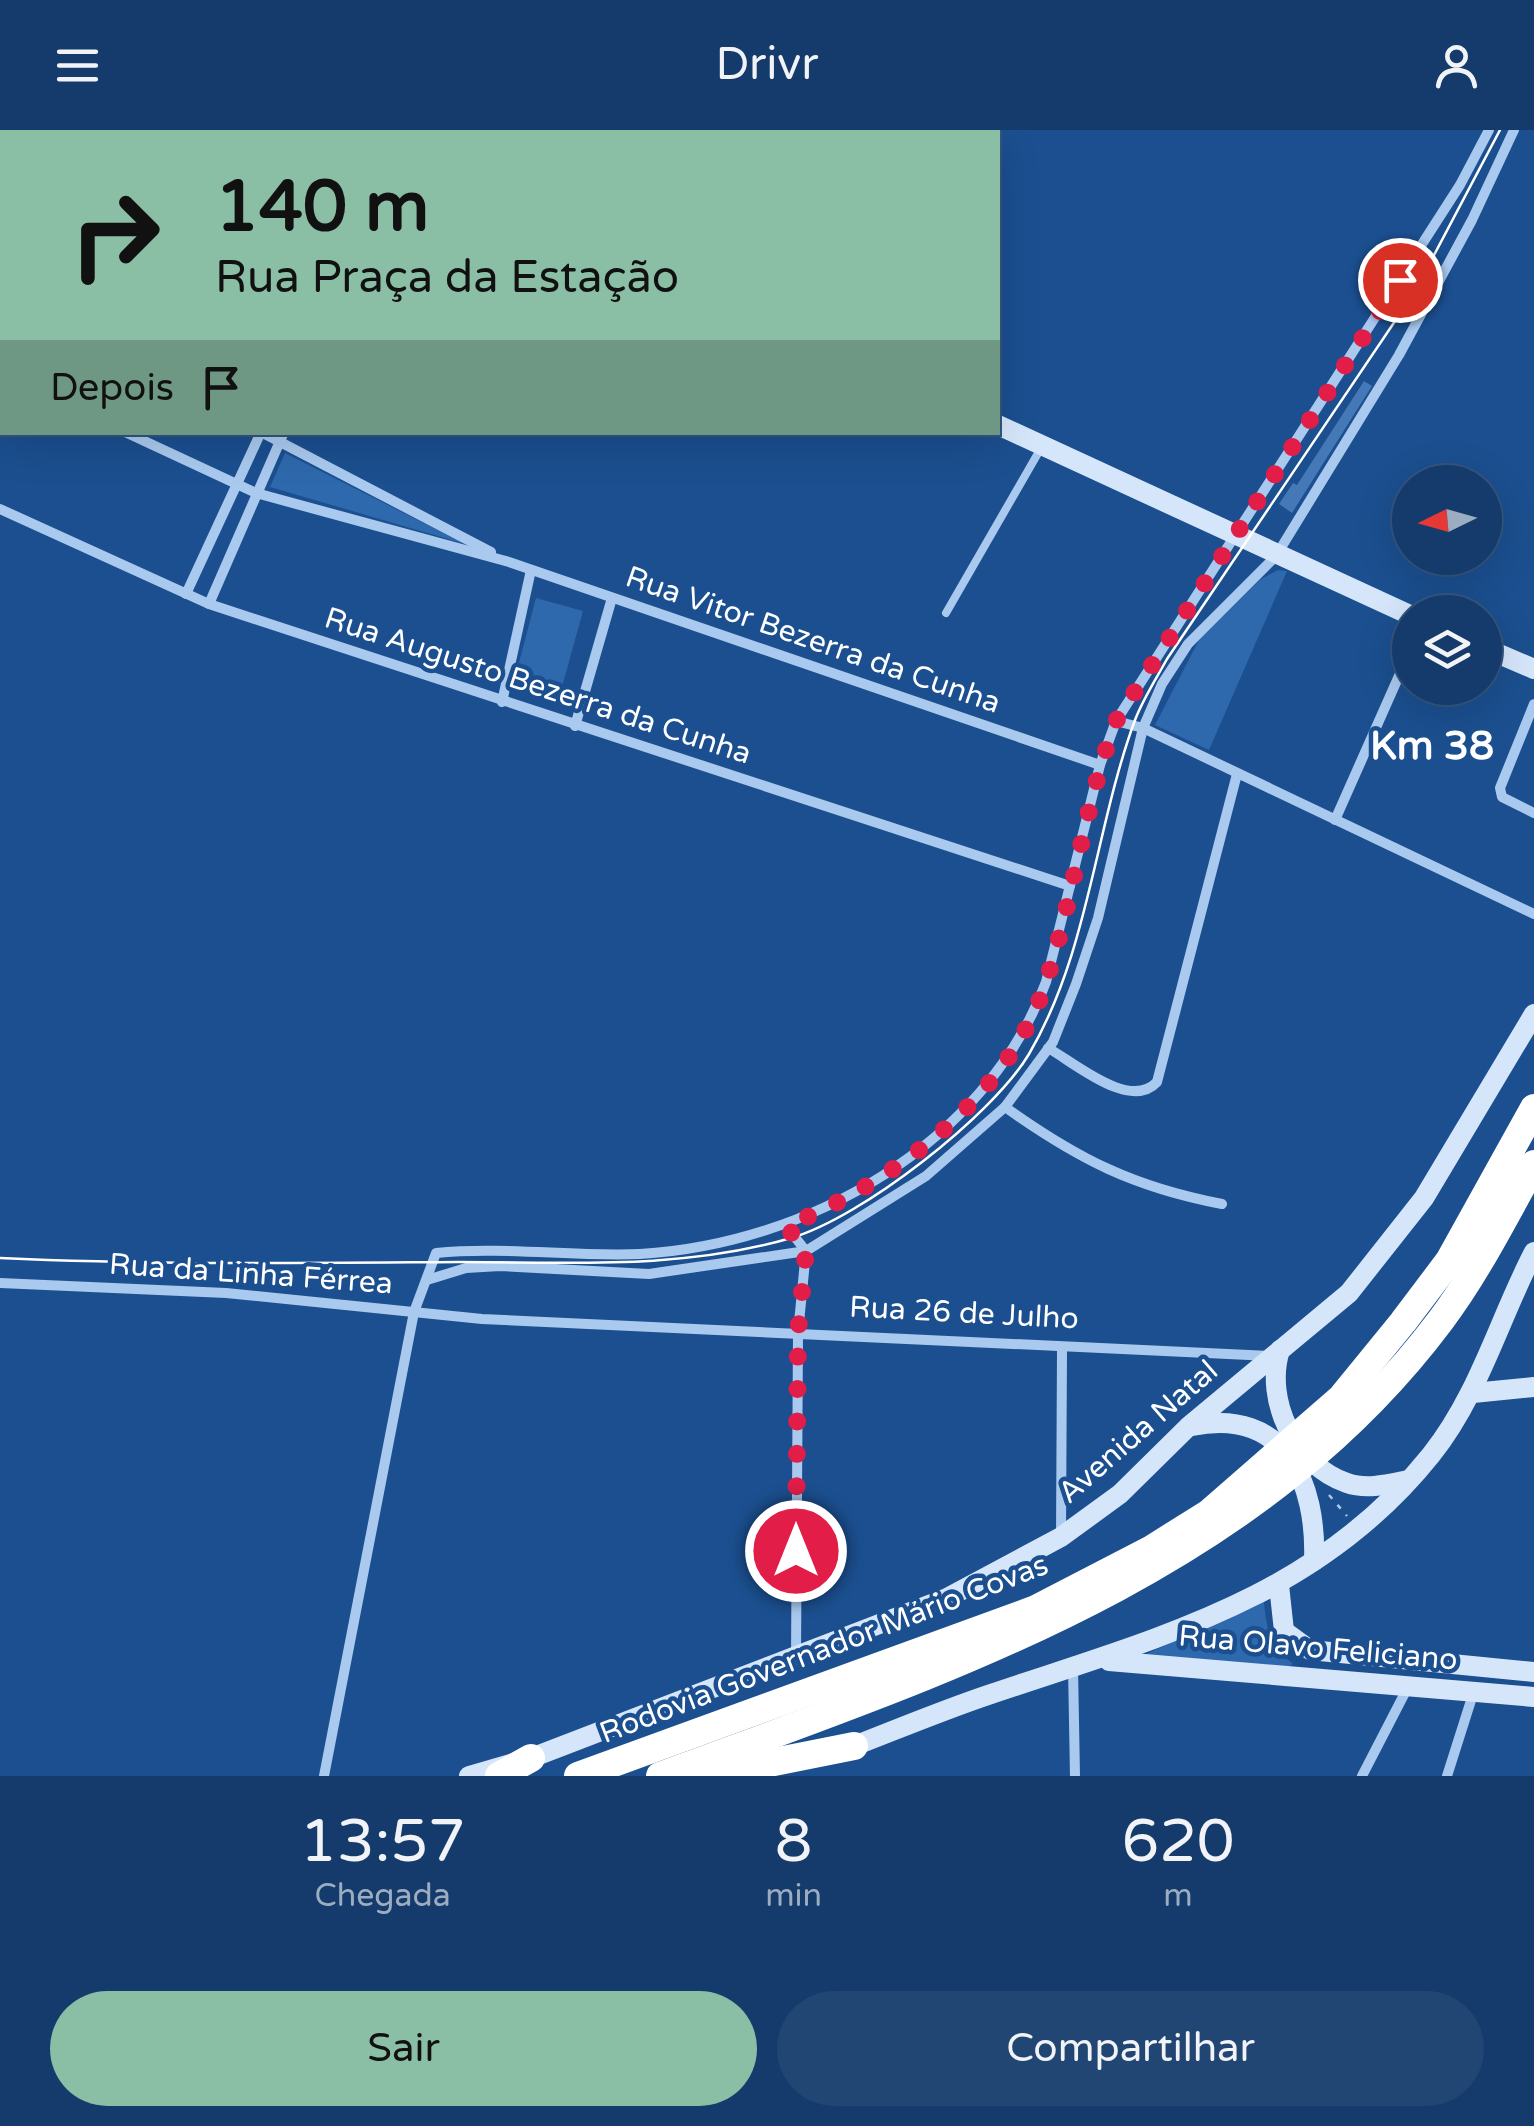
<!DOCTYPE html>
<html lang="pt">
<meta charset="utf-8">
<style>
:root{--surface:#143b6b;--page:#214673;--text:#f1f3f6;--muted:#9dadc1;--line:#33557e;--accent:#8abfa5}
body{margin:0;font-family:"Varela Round",sans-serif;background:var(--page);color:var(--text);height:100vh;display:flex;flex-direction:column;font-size:38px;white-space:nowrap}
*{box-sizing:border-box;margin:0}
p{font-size:32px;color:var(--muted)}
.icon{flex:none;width:55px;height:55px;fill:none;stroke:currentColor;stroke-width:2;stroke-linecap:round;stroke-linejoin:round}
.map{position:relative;height:1646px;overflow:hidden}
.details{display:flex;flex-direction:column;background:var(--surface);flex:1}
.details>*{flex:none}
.banner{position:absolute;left:0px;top:0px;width:1000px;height:305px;box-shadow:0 10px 40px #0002,0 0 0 2px var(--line);background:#8abfa5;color:#111;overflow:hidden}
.needle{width:65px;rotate:265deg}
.fabs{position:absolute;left:1392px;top:335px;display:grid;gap:20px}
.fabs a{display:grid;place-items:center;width:110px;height:110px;border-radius:50%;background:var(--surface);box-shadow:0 10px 40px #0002,0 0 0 2px var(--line);font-size:50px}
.pin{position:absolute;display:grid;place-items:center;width:85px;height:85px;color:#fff;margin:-42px;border:5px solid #fff;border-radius:50%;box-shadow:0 2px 10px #0007}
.me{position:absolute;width:110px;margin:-55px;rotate:0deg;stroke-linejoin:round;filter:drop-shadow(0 0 8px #0008)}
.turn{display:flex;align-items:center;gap:35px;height:210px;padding:0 50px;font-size:45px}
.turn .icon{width:130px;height:130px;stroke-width:2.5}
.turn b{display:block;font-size:70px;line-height:85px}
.then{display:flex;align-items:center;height:95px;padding:0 50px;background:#0003;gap:20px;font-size:38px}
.eta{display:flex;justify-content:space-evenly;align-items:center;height:170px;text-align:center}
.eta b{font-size:60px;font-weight:600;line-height:70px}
.cta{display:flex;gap:20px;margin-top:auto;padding:20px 50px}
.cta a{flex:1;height:115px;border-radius:60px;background:var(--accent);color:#111;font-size:40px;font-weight:600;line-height:115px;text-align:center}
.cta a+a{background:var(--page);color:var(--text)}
header{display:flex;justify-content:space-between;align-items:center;height:130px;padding:0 50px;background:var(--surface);font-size:45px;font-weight:600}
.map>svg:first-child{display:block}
.green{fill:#2e69ad}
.building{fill:#4478b7}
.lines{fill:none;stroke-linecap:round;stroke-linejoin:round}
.path{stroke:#a9c9ee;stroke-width:2.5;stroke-dasharray:5 8;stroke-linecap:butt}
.lane{stroke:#a9c9ee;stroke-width:8}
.street{stroke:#a9c9ee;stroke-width:10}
.secondary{stroke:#d6e6fa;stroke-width:20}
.highway{stroke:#fff;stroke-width:28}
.tram{stroke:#fff;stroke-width:2.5}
.route{stroke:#e11d48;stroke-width:18;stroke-dasharray:0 32.4}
.labels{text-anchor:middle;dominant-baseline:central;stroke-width:9;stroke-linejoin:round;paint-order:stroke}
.street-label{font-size:30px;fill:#fff;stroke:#1b4f8f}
.district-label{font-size:40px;font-weight:bold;fill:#fff;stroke:#1b4f8f}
</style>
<header><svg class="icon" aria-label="menu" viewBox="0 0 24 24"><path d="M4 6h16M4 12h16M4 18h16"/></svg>Drivr<svg class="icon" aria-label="person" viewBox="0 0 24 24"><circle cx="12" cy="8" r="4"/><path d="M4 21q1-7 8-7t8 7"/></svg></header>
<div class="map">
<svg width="1534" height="1646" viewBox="0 0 1534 1646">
<rect width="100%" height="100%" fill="#1b4f8f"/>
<g class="green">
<polygon points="285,323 465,414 270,357"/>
<polygon points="1278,440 1287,441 1209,620 1155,595 1199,510 1261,449"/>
<polygon points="536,468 583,481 562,557 516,544"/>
<path d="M1264 1471C1266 1499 1271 1516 1293 1534L1283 1541 1142 1526Z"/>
</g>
<polygon class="building" points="1364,251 1372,256 1292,383 1279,374 1293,353 1297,355"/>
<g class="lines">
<polyline class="path" points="1329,1365 1347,1386"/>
<polyline class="lane" points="946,483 1041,318"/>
<g class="street">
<polyline points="45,0 51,2"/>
<polyline points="464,2 465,0"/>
<polyline points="649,2 650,0"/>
<polyline points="0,113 2,115"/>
<polyline points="0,245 2,246"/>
<polyline points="125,302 256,363 509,432 1100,635"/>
<polyline points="261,302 491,422"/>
<polyline points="0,379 209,474 1070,756"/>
<polyline points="186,464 261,302"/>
<polyline points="209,474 284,302"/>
<polyline points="502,572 531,440"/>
<polyline points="1534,574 1500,658 1502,667 1534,683"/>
<polyline points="1116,591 1143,598 1534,784"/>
<polyline points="575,596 612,468"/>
<polyline points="1335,690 1410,521"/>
<path d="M1048 918C1075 933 1130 981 1157 952L1237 644"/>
<path d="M1005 977C1078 1029 1133 1057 1222 1074"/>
<polyline points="786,1096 806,1121 798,1203 796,1528"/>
<polyline points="427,1150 466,1138 500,1136 649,1144 806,1121 926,1046 1005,977 1053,912 1076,854 1098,788 1143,598 1162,554 1188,514 1276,426 1399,225 1472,90 1514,0"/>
<polyline points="0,1153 226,1163 482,1189 1270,1226"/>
<polyline points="1061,1406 1062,1220"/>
<polyline points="1073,1537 1075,1646"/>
<path d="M324 1646 414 1182 436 1123C503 1116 573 1127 640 1124 808 1114 985 1015 1046 852L1100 635 1116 591 1460 55 1489 0"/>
<polyline points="1362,1646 1409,1555"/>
<polyline points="1447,1646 1474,1561"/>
</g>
<g class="secondary">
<polyline points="341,0 346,2"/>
<polyline points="998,295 1410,485"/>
<polyline points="1485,518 1534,539"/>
<path d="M1280 1220C1264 1270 1295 1335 1347 1353 1367 1360 1389 1354 1409 1350"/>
<polyline points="1473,1263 1534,1257"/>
<path d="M1192 1296C1286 1277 1317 1354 1314 1431"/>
<polyline points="1279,1455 1284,1501 1310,1520 1534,1542"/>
<polyline points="1109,1531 1534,1567"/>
<path d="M841 1621C891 1602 940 1581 991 1564 1156 1508 1316 1469 1431 1325 1479 1265 1499 1189 1534 1122"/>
<polyline points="469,1646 531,1628 947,1468 1061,1407 1120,1364 1188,1297 1349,1163 1424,1068 1534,884"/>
</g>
<g class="highway">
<polyline points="499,1646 531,1628"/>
<polyline points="578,1646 1036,1479 1150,1420 1209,1383 1341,1268 1403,1192 1449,1131 1534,978"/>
<path d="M660 1646C944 1541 1251 1444 1441 1190 1477 1142 1505 1086 1534 1034"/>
<polyline points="704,1646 854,1616"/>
</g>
<path class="tram" d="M0 1128C153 1135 305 1133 458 1132 569 1132 682 1140 791 1108 861 1088 992 986 1029 924 1089 822 1095 698 1135 590 1143 569 1156 549 1167 529L1414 163 1500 0"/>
</g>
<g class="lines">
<path class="route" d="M796 1421 798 1203 806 1121 786 1096C893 1053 1008 967 1045 855 1074 768 1084 676 1116 591L1400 150"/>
</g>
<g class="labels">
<g class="street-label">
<text transform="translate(813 510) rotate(19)">Rua Vitor Bezerra da Cunha</text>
<text transform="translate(538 556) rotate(18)">Rua Augusto Bezerra da Cunha</text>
<text transform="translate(251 1144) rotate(4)">Rua da Linha Férrea</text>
<text transform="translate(964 1183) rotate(3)">Rua 26 de Julho</text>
<text transform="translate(1138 1302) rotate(-41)">Avenida Natal</text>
<text transform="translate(1318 1518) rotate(5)">Rua Olavo Feliciano</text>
<text transform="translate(824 1519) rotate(-21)">Rodovia Governador Mário Covas</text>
</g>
<g class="district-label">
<text x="1432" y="616">Km 38</text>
</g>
</g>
</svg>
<div class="fabs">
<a><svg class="needle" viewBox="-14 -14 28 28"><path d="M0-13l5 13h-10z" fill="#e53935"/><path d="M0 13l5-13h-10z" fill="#9dadc1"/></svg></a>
<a><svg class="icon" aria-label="layers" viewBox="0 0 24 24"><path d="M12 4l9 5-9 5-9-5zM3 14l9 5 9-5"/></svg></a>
</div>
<div class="pin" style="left:1400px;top:150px;background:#d93025"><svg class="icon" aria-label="arrive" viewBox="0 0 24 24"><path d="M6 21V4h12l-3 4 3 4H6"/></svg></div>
<svg class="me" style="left:796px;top:1421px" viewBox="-20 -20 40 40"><circle r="17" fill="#e11d48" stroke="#fff" stroke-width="3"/><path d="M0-11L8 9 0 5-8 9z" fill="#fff"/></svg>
<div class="banner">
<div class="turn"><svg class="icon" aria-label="right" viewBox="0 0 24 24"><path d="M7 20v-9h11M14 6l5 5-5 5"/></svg><div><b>140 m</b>Rua Praça da Estação</div></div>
<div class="then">Depois<svg class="icon" aria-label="arrive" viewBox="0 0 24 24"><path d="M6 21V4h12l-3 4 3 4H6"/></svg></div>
</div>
</div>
<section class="details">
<div class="eta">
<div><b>13:57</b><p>Chegada</p></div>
<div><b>8</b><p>min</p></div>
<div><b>620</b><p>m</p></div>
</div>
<div class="cta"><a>Sair</a><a>Compartilhar</a></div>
</section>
